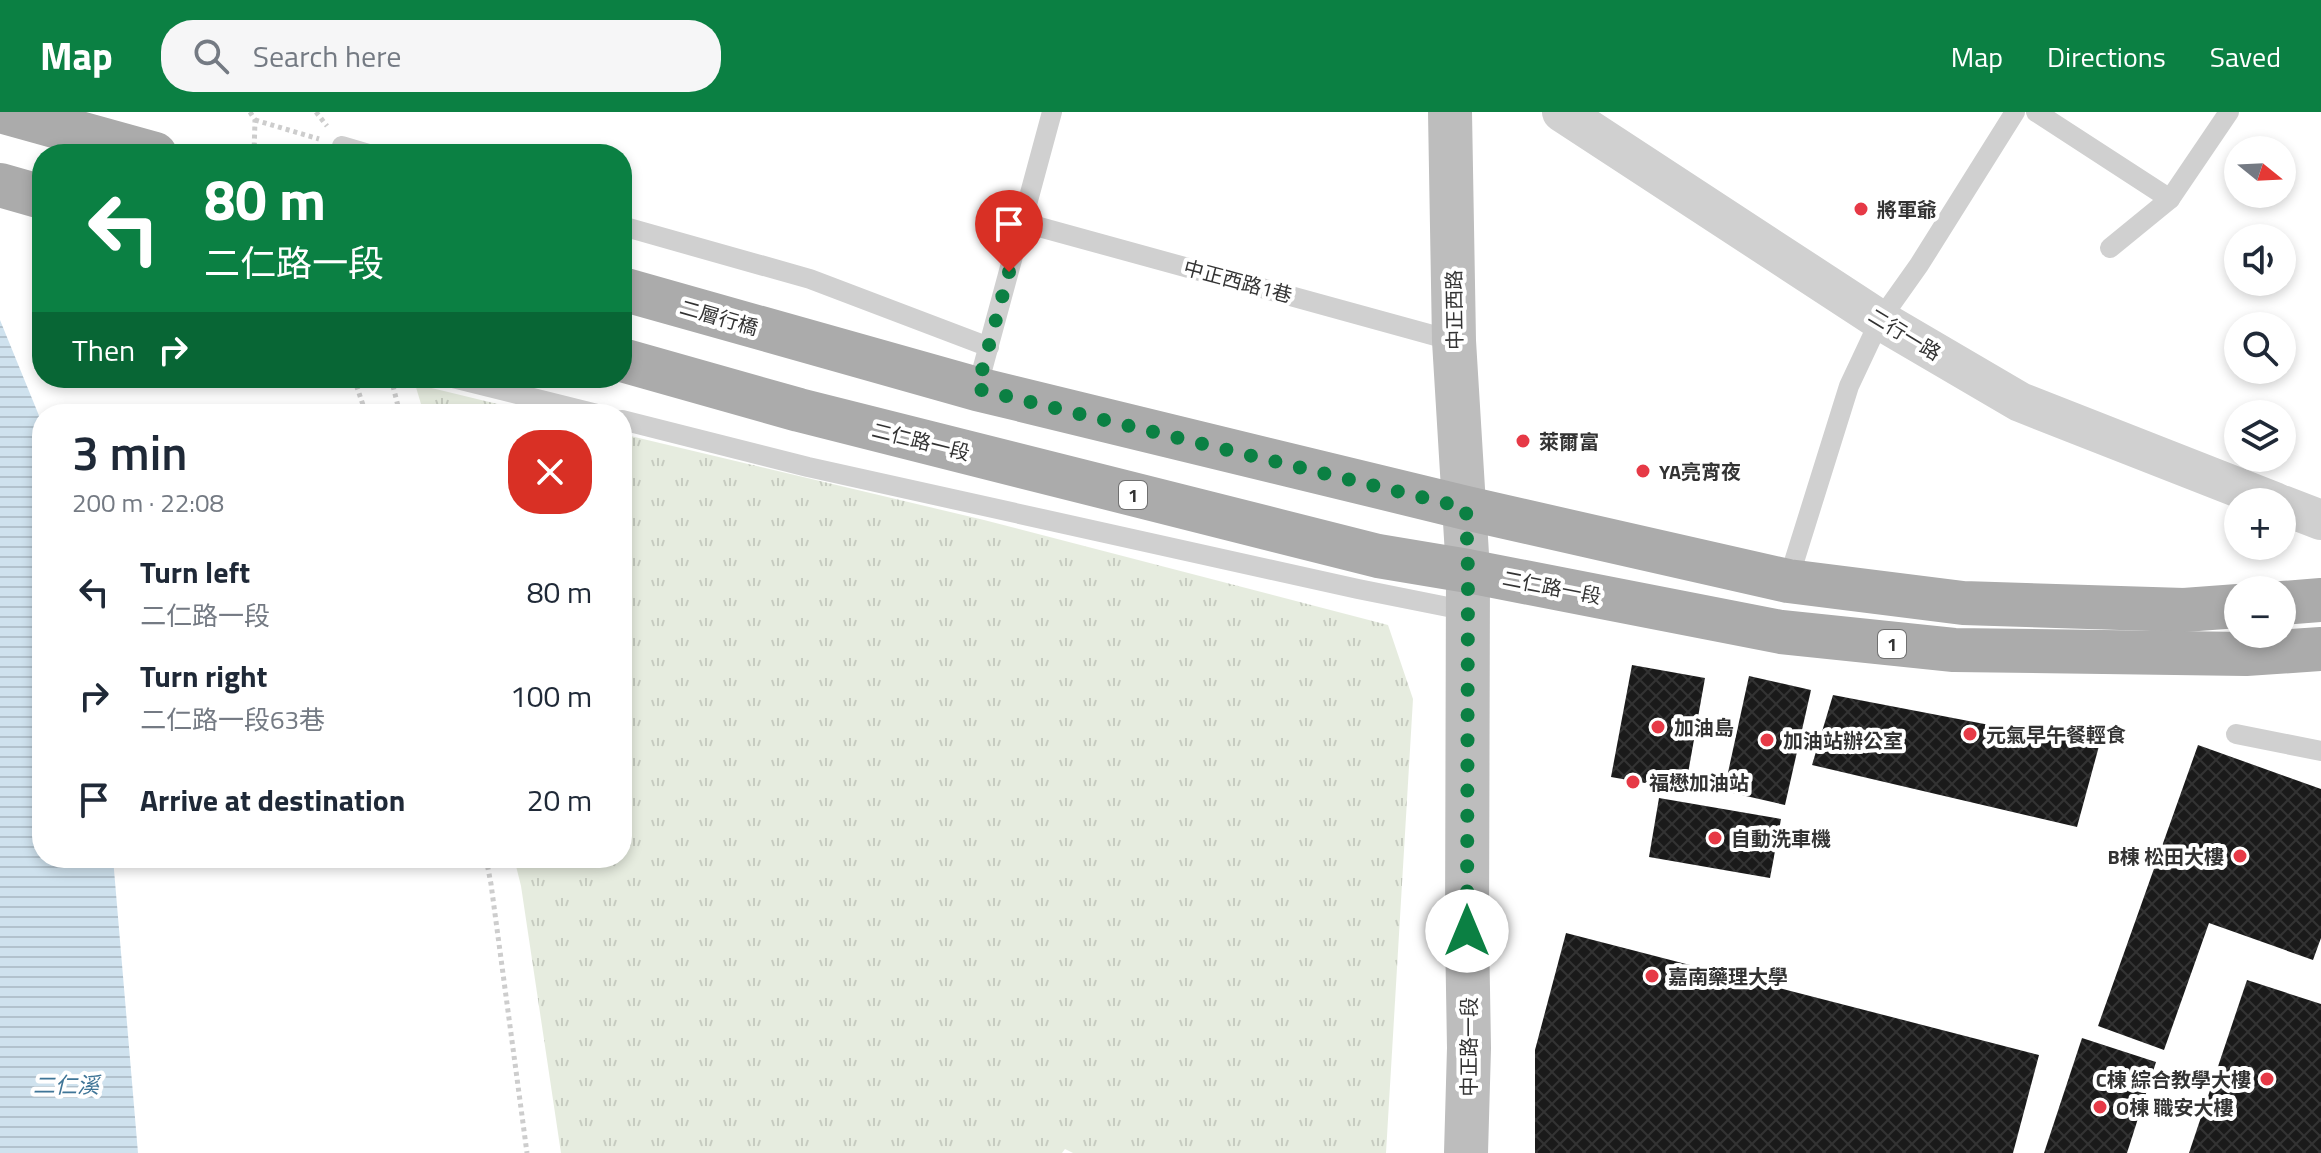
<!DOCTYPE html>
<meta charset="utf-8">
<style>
:root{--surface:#fff;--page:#f6f6f7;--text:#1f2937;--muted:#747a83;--accent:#0b8043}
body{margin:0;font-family:"Titillium Web","Noto Sans TC",sans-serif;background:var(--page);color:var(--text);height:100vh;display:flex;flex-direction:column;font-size:30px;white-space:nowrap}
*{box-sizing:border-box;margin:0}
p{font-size:26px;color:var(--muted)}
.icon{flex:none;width:44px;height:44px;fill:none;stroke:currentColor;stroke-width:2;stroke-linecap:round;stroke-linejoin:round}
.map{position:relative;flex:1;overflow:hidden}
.panel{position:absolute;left:32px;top:292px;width:600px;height:464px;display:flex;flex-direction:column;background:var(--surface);border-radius:32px;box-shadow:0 4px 12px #0003}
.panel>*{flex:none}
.guide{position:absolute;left:32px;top:32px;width:600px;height:244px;border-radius:32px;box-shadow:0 4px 12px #0003;background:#0b8043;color:#fff;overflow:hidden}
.needle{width:52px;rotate:108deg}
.controls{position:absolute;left:2224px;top:24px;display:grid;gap:16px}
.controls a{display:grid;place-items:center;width:72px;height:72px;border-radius:50%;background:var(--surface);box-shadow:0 4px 12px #0003;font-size:40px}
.pin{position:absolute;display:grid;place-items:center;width:68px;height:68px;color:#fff;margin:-82px -34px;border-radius:50% 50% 50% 0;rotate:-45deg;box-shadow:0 0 8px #0007}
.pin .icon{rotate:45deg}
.me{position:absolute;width:88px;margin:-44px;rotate:0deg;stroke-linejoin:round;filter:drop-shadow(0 0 6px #0008)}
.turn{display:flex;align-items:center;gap:28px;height:168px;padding:0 40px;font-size:36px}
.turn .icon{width:104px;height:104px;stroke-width:2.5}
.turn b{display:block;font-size:56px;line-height:68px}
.then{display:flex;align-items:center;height:76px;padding:0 40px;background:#0003;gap:16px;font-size:30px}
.round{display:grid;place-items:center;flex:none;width:84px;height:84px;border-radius:32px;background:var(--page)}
.summary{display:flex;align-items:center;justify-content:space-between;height:136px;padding:0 40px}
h1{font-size:48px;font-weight:600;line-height:60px}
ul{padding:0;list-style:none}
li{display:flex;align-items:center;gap:24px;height:104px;padding:0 40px}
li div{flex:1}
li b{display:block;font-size:30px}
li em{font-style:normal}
header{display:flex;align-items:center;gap:48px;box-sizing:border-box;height:112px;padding:0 40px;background:var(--accent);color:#fff}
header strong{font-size:38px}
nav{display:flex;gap:44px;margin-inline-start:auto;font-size:28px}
.search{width:560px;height:72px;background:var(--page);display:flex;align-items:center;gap:20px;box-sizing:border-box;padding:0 28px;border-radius:32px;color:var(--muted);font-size:30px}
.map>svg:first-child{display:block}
.grass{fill:url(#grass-tufts)}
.water{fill:url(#water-rules)}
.building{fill:url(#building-cross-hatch)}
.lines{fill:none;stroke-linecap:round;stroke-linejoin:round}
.path{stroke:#cdcdcd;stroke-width:5;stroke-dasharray:4 4;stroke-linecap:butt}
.lane{stroke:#d0d0d0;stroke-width:20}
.street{stroke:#d0d0d0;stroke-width:40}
.secondary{stroke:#bdbdbd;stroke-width:44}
.primary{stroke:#ababab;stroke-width:44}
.route{stroke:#0b8043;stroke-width:14;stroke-dasharray:0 25.2}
.poi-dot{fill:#e63946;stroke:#fff;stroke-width:3}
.labels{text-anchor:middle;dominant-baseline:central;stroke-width:8;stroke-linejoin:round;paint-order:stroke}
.shield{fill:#fff;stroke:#707070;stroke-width:2}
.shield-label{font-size:18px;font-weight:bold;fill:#333}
.poi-label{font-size:20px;font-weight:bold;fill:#333;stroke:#fff;text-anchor:start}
.street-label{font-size:20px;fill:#333;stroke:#fff}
.water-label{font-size:22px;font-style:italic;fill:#3f7597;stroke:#fff}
</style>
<header>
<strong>Map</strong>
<div class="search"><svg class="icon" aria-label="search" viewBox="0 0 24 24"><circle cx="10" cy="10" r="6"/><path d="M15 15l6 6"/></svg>Search here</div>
<nav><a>Map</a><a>Directions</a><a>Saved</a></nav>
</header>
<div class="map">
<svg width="2321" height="1041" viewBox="0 0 2321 1041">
<defs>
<pattern id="grass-tufts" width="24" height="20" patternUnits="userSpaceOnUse" patternTransform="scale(2)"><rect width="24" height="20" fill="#e6ecdf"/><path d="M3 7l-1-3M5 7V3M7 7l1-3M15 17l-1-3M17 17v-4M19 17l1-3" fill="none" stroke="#c6cbc0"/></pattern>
<pattern id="water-rules" width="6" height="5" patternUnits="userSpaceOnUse" patternTransform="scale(2)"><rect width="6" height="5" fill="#cfe2ee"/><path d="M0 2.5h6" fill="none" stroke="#b2c2cd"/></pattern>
<pattern id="building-cross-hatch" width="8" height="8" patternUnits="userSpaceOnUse" patternTransform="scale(2)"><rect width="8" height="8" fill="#1a1a1a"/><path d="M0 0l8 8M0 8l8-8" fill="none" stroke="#333"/></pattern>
</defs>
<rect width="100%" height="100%" fill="#fff"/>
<g class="grass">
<polygon points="415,272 539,302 424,302"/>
<polygon points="622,322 984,408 1388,513 1413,587 1386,1041 1073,1041 1065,1037 1062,1041 561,1041 521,774 514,746 622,746"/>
</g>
<polygon class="water" points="0,208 42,311 42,746 113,746 138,1041 0,1041"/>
<g class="building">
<polygon points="1632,553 1705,566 1685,678 1611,665"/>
<polygon points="1749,564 1811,578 1785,693 1724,679"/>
<polygon points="1833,583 2099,634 2077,715 1812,653"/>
<polygon points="2198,633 2321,677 2321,826 2313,848 2209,811 2164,938 2098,914"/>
<polygon points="1659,686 1781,707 1770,766 1649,745"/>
<polygon points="1566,821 2039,943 2013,1041 1535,1041 1535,938"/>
<polygon points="2247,868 2321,892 2321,1041 2189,1041"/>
<polygon points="2082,926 2156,950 2127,1041 2044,1041"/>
</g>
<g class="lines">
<g class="path">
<polyline points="250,0 255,8 254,42"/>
<polyline points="316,0 327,14"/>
<polyline points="255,8 319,27"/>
<polyline points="354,266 366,302"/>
<polyline points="391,266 400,302"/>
<polyline points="486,746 491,772 527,1041"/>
</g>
<g class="lane">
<polyline points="2036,0 2170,87"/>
<polyline points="343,42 342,34 369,42"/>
<polyline points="1021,110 1454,229"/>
<polyline points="622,114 810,167 989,235"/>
<polyline points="2110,136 2170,87 2229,0"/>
<polyline points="453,266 597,302"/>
<polyline points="977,277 1052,0"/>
<polyline points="622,308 808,355 1358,477 1468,499"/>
<polyline points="1788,469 1849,274 1880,208 1919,153 2015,0"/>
<polyline points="2236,622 2321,639"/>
</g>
<g class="street">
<polyline points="1562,0 1880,208 2020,290 2275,390"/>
<polyline points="2282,393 2321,408"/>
</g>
<polyline class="secondary" points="1450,0 1454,229 1468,459 1467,819 1469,936 1466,1041"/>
<g class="primary">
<polyline points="4,0 155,42"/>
<polyline points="0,73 42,85"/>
<polyline points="622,177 977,277 1466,396 1788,469 1963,491 2184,498 2238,494"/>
<polyline points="622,248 799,298 1378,444 1468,459 1781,520 1954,538 2246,542 2321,537"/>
<polyline points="2282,491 2321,488"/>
</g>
</g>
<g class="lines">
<polyline class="route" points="1009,160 977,277 1466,396 1468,459 1467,819"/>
</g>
<g class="poi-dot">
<circle cx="1861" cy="97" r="8"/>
<circle cx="1523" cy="329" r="8"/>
<circle cx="1643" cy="359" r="8"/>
<circle cx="1658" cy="615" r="8"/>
<circle cx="1970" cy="622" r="8"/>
<circle cx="1767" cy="628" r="8"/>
<circle cx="1633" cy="670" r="8"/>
<circle cx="1715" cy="726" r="8"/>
<circle cx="2240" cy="744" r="8"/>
<circle cx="1652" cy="864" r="8"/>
<circle cx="2267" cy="967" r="8"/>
<circle cx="2100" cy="995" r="8"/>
</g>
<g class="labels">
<g class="shield">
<rect x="1119" y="369" width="28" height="28" rx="6"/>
<rect x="1878" y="518" width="28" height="28" rx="6"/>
</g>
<g class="shield-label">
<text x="1133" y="383">1</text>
<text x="1892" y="532">1</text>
</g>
<g class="poi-label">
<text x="1877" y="97">將軍爺</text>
<text x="1539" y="329">萊爾富</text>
<text x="1659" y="359">YA亮宵夜</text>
<text x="1674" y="615">加油島</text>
<text x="1986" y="622">元氣早午餐輕食</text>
<text x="1783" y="628">加油站辦公室</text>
<text x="1649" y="670">福懋加油站</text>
<text x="1731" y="726">自動洗車機</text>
<text x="2224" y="744" text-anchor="end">B棟 松田大樓</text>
<text x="1668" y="864">嘉南藥理大學</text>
<text x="2251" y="967" text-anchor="end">C棟 綜合教學大樓</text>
<text x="2116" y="995">O棟 職安大樓</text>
</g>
<g class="street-label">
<text transform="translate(1238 169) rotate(15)">中正西路1巷</text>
<text transform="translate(1454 198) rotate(-91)">中正西路</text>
<text transform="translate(719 205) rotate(16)">二層行橋</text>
<text transform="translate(1905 222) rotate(31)">二行一路</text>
<text transform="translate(921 329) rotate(14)">二仁路一段</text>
<text transform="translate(1552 475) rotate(11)">二仁路一段</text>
<text transform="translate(1468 935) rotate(-90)">中正路一段</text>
</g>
<g class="water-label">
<text x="66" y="973">二仁溪</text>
</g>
</g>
</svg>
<div class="controls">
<a><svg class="needle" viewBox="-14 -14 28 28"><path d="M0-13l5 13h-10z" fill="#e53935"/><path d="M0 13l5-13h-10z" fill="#747a83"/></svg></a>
<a><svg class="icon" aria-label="sound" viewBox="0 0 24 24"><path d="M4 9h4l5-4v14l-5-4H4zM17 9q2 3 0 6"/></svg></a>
<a><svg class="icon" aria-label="search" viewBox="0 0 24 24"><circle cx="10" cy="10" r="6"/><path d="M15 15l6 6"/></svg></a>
<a><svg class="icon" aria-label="layers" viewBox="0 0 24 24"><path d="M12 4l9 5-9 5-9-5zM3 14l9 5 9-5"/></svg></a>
<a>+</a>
<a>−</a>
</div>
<div class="pin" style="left:1009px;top:160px;background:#d93025"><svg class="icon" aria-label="arrive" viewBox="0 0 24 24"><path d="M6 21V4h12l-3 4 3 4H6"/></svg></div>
<svg class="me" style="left:1467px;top:819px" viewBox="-20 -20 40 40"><circle r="19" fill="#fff"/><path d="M0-13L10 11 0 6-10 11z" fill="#0b8043"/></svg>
<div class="guide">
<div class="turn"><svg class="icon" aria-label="left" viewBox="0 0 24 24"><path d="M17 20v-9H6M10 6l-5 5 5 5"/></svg><div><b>80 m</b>二仁路一段</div></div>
<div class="then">Then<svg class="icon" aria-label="right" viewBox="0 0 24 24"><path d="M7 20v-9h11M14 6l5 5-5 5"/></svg></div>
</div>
<section class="panel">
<div class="summary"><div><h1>3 min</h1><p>200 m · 22:08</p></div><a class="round" style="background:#d93025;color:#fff"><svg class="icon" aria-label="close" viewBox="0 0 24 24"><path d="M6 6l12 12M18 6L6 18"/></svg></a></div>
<ul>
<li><svg class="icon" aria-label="left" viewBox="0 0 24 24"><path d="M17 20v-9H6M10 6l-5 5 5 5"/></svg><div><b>Turn left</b><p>二仁路一段</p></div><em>80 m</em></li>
<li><svg class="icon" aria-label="right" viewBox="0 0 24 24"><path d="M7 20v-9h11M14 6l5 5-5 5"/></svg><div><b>Turn right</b><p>二仁路一段63巷</p></div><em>100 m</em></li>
<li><svg class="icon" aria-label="arrive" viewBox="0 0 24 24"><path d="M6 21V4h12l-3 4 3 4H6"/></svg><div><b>Arrive at destination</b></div><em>20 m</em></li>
</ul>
</section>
</div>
